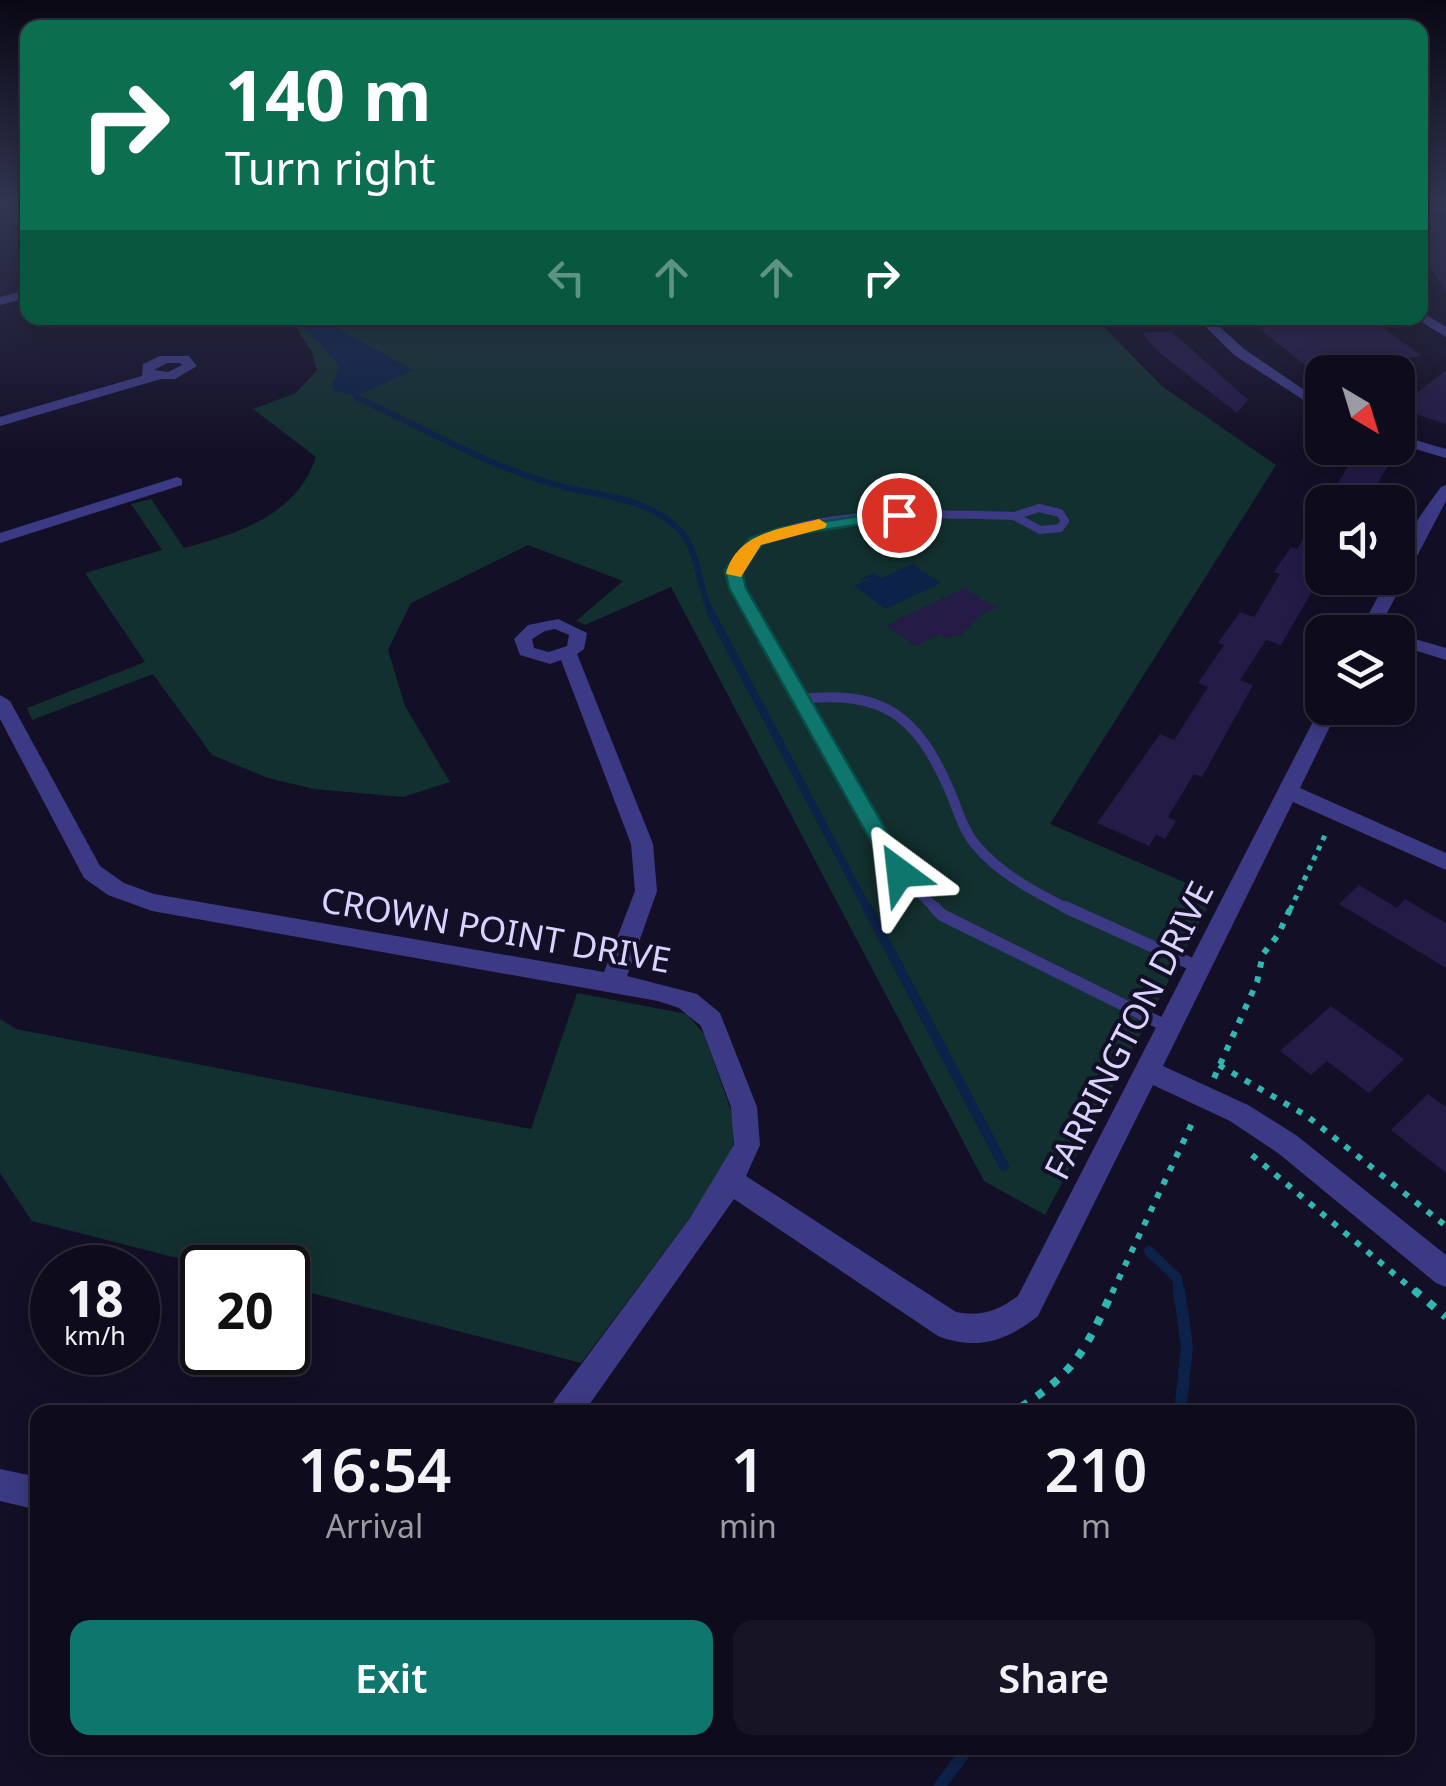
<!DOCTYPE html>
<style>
:root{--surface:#0e0b1c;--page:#171425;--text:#f1f3f6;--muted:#9b9ba3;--line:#2e2b3b;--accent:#0f766e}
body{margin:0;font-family:"Noto Sans",sans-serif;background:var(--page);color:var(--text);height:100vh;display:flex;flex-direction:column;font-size:38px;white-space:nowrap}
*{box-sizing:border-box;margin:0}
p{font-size:32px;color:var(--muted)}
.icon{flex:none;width:55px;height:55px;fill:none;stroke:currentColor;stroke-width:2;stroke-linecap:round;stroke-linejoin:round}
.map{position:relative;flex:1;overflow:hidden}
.details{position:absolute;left:30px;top:1405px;width:1385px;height:350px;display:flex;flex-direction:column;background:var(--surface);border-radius:20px;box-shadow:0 5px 25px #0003,0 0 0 2px var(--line)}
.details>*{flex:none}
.hud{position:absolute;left:20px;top:20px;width:1408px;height:305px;border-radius:20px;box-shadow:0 5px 25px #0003,0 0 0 2px var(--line);background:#0b6e4f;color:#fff;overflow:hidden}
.needle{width:65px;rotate:142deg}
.controls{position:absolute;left:1305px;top:355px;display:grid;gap:20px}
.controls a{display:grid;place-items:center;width:110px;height:110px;border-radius:20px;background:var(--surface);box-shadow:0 5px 25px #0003,0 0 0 2px var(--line);font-size:50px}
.speed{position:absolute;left:30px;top:1245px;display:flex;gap:20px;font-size:50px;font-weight:700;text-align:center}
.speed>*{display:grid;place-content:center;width:130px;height:130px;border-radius:50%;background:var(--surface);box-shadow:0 5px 25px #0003,0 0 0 2px var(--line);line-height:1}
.speed small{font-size:25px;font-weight:400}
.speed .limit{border:5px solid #111;border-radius:15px;background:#fff;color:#111}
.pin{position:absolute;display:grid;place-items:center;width:85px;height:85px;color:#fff;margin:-42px;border:5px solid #fff;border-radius:50%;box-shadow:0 2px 10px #0007}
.me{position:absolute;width:110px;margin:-55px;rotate:330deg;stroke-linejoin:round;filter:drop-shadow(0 0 8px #0008)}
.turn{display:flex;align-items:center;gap:35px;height:210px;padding:0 40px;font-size:45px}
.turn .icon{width:130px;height:130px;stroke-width:2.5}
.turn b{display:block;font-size:70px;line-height:85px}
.lanes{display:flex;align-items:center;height:95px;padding:0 40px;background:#0003;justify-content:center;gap:50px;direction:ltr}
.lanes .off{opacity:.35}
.eta{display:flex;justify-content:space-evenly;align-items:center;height:170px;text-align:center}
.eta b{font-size:60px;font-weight:600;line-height:70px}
.cta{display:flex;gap:20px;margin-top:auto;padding:20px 40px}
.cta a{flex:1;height:115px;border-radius:20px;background:var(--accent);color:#fff;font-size:40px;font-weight:600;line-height:115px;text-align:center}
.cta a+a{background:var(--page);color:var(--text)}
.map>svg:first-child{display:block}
.green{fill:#12302f}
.water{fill:#0c2248}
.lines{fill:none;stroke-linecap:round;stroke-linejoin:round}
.stream-far3{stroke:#0c2248;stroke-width:6}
.stream-far2{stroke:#0c2248;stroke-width:8}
.stream-far1{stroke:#0c2248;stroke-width:10}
.stream{stroke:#0c2248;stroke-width:12}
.building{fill:#241b47}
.path-far2{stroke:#2fb8b0;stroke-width:5;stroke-dasharray:5 6;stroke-linecap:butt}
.path-far1{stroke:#2fb8b0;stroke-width:6;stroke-dasharray:6 9;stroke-linecap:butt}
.path{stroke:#2fb8b0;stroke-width:8;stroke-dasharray:8 11;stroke-linecap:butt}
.service-far2{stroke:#3d3a85;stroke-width:8}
.service-far1{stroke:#3d3a85;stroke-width:10}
.service{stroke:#3d3a85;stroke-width:12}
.minor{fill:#3d3a85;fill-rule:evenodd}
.tertiary{fill:#3d3a85;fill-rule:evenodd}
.route{fill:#0f766e;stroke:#0a4d48;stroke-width:2.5}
.slow{fill:#f59e0b}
.labels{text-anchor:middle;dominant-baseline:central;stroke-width:8;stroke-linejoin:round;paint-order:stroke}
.street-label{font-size:35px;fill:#d9d4ff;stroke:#130f26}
</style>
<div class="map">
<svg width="1446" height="1786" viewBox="0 0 1446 1786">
<rect width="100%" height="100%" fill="#130f26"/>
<g class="green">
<path d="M275 318H1095L1163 387 1276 465 1050 824 1214 895 1045 1215 984 1181 671 587 585 625 576 621 623 581 528 545 411 603 388 650 405 706 450 782 403 797 314 789 268 778 212 755 153 674 32 720 27 708 145 662 85 573 162 550 131 504 151 499 184 548C239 533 297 515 316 457L253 409 296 393 317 370 312 352 293 323Z"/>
<polygon points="577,993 687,1014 704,1034 734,1119 733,1146 716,1183 581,1363 288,1287 288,1268 212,1267 32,1221 0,1173 0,1019 16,1029 531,1129"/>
</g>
<g class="water">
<polygon points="294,318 318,318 413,370 356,396 334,391 332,384 339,368 336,361"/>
<polygon points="912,564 941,583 885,609 854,586 871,578 857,580 874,573 882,578"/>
</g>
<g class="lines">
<path class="stream-far3" d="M354 387 356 397C428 430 499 473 577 490 613 497 658 503 683 534 699 555 699 589 711 613"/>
<polyline class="stream-far2" points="710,611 868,910"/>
<g class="stream-far1">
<polyline points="867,907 1004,1166"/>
<polyline points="1149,1251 1177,1278 1179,1293"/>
</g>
<g class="stream">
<polyline points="1179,1290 1187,1347 1180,1412"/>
<polyline points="940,1786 968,1748"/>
</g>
</g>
<g class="building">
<polygon points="1420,224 1446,227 1446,292 1420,250"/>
<polygon points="1246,318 1370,318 1422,356 1314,372"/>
<polygon points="1171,331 1248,400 1237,413 1160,353 1142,333"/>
<polygon points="1446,370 1446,424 1398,408"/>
<polygon points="1357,451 1385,459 1382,464 1388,466 1366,502 1327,502"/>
<polygon points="1322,508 1322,574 1281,645 1266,640 1240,680 1253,685 1202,777 1194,774 1168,817 1176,821 1165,839 1156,835 1149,846 1097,823 1160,734 1174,740 1208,687 1198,683 1224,645 1218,643 1240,612 1254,617 1280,574 1274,572 1291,547 1297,549"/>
<polygon points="965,588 996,608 979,616 961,635 945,638 940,634 916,646 886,625"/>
<polygon points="1359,885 1397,908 1405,899 1446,923 1446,968 1339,904"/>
<polygon points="1331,1006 1404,1059 1369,1093 1327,1061 1311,1075 1280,1051"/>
<polygon points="1428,1094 1446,1107 1446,1173 1391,1130"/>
</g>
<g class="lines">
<polyline class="path-far2" points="1290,910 1327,831"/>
<g class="path-far1">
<polyline points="1219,1065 1307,1116 1446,1226"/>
<polyline points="1214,1078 1257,982 1263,954 1278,935 1291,907"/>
<polyline points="1252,1155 1417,1293"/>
<polyline points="1112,1293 1194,1119"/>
</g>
<g class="path">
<polyline points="1414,1290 1446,1317"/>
<path d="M1021 1407C1077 1371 1086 1348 1113 1290"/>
</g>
<g class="service-far2">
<polygon points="1039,508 1060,513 1065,521 1060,528 1040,530 1014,516"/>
<path d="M752 613 738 588 734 570C741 561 749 546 759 541 817 509 948 514 1014 516"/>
</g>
<g class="service-far1">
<polyline points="751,611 900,873 937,910"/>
<path d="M800 699C882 690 916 714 949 789 957 807 962 828 975 844 999 874 1037 893 1070 910"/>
</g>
<g class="service">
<polyline points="934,907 942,915 1168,1027"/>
<polyline points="1065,907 1198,967"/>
</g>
<g class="minor">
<polygon points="1420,205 1446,207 1446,213 1420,211"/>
<polygon points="23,291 28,293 27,298 0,305 0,297"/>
<polygon points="1197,318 1210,318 1244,349 1322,402 1322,412 1234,355"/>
<path d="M160 356H189L197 366 175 379H161L0 426V417L142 376 143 364ZM167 363H180L182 365 168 372 154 370Z"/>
<polygon points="1398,435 1446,449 1446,458 1398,444"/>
<polygon points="177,477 182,479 182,485 0,543 0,533"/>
<path d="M1446 485V501L1377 632H1359L1388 578H1398C1398 544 1421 514 1441 487Z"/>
<path d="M558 619 587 633 584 649 577 654 653 844 657 891 627 976 697 994 720 1013 757 1107 760 1145 746 1176 956 1312C981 1317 997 1311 1018 1296L1320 708 1322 705 1339 708 1300 788 1446 853V870L1293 802 1163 1066 1248 1105 1296 1135 1446 1255V1287L1436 1283 1278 1153 1230 1121 1153 1085 1038 1316C1007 1341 976 1351 938 1336L734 1199 584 1412H549L554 1401 690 1218 734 1145 731 1107 701 1026 679 1008 658 1001 152 911 108 895 84 878 0 719V695L10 701 100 866 124 883 154 894 604 972 635 891 631 844 561 660 550 664 520 655 514 639 528 625ZM555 629 569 635 567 646 549 652 534 648 532 639 545 631Z"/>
<polygon points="1398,634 1446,648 1446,660 1398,645"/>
<polygon points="0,1469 38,1477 38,1510 0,1501"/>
</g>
<polygon class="tertiary" points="1420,311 1446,327 1446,337 1415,318 1420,318"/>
</g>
<linearGradient id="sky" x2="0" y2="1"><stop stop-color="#0a0815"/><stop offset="0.45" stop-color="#333752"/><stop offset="1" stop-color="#333752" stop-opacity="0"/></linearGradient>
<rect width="1446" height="455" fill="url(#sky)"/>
<polygon class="route" points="899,510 907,515 905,518 789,535 761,545 742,571 746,588 911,873 900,881 892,879 729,588 725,570 750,538 780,528"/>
<path class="slow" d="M819 519 827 524 825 528 761 545 741 577 726 574C736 532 784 528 819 519Z"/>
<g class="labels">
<g class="street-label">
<text transform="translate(496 929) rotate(10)">CROWN POINT DRIVE</text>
<text transform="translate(1128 1030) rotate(-63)">FARRINGTON DRIVE</text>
</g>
</g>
</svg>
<div class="controls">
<a><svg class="needle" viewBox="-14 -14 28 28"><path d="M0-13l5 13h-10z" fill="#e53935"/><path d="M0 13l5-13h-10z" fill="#9b9ba3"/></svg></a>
<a><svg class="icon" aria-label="sound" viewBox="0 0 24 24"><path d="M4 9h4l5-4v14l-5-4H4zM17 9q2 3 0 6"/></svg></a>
<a><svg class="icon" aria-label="layers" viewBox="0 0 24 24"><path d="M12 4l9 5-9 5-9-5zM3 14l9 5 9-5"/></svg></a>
</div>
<div class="speed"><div>18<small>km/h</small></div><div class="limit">20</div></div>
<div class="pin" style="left:899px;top:515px;background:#d93025"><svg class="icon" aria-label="arrive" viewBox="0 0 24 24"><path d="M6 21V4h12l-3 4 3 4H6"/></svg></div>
<svg class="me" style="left:900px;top:873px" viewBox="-20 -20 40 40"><path d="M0-17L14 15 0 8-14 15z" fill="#0f766e" stroke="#fff" stroke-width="4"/></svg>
<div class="hud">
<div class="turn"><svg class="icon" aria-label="right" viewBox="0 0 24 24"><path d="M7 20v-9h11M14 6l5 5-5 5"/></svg><div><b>140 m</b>Turn right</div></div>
<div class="lanes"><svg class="icon off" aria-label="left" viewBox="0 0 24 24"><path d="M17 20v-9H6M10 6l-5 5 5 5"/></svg><svg class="icon off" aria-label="ahead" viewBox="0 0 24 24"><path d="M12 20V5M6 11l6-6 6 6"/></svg><svg class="icon off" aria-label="ahead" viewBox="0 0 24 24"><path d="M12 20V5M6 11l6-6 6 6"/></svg><svg class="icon" aria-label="right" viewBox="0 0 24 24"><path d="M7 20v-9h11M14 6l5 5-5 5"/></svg></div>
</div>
<section class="details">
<div class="eta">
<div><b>16:54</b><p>Arrival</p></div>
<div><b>1</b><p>min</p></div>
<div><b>210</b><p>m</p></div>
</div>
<div class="cta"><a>Exit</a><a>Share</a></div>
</section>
</div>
